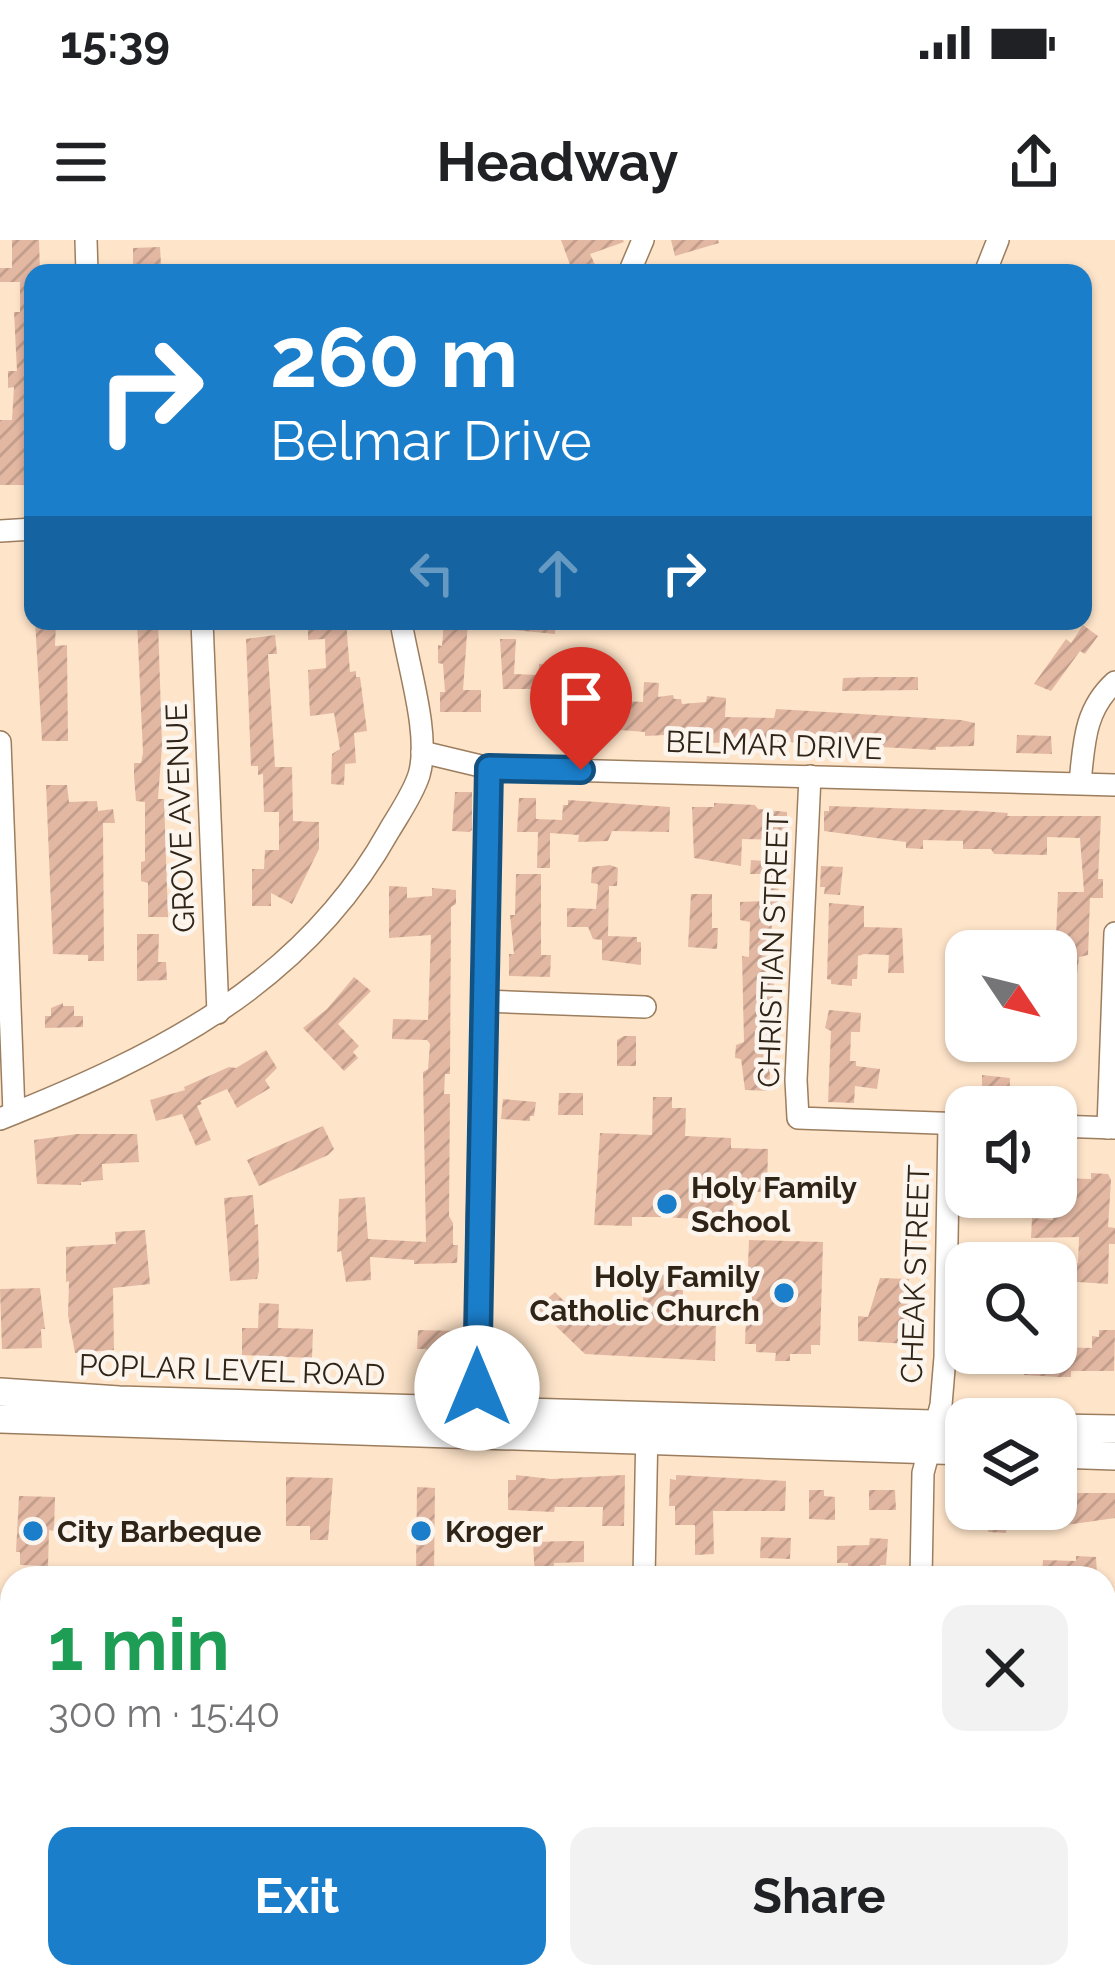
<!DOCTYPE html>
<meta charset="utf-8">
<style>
:root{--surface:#fff;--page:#f2f2f2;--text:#202124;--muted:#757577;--accent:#1b7eca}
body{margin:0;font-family:Raleway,sans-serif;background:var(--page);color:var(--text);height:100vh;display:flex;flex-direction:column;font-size:45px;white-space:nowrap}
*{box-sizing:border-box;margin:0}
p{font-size:39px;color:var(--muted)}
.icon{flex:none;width:66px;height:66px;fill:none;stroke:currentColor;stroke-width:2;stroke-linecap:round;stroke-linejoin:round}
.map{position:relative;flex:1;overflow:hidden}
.panel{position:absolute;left:0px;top:1326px;width:1116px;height:423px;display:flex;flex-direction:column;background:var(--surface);border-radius:36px 36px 0 0;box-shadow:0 3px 9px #0004}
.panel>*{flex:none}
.top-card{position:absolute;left:24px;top:24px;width:1068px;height:366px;border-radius:24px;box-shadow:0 3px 9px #0004;background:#1b7eca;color:#fff;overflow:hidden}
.needle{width:78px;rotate:125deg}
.tools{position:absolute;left:945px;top:690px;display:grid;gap:24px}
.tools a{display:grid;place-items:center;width:132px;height:132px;border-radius:24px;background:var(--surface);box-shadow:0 3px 9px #0004;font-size:60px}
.pin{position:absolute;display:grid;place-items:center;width:102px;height:102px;color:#fff;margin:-123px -51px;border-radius:50% 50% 50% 0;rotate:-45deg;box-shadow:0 0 12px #0007}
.pin .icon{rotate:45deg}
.me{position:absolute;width:132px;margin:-66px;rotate:0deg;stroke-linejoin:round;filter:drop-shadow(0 0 9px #0008)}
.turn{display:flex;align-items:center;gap:42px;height:252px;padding:0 48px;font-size:54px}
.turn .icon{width:156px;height:156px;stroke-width:2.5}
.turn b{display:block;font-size:84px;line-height:102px}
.lanes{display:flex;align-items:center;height:114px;padding:0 48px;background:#0003;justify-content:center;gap:60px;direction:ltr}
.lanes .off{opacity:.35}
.round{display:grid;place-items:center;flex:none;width:126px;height:126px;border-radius:24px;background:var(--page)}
.headline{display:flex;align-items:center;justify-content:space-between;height:204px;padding:0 48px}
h1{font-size:72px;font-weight:700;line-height:90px;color:#1e9e55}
.action{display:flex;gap:24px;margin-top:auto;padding:24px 48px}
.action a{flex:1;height:138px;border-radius:24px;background:var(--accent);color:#fff;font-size:48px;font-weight:700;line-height:138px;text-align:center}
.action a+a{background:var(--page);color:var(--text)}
.status{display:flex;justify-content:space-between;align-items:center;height:84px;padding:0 60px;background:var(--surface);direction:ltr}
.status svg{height:33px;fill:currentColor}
header{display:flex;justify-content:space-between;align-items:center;height:156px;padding:0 48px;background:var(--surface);font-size:54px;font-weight:700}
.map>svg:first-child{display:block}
.park{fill:url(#park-tufts)}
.building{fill:url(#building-hatch)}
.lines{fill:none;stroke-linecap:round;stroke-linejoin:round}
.minor-casing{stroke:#9c7e5f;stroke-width:24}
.major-casing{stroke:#9c7e5f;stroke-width:30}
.minor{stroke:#fff;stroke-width:21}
.major{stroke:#fff;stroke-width:27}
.route-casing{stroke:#125283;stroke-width:30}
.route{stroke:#1b7eca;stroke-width:21}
.poi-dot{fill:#1b7eca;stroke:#fbf5ee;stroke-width:4.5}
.labels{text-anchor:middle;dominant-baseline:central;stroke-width:9;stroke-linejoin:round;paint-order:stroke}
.street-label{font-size:30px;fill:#302417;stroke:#fbf5ee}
.poi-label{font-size:30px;font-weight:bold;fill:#302417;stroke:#fbf5ee;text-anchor:start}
</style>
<div class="status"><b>15:39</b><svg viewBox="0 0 49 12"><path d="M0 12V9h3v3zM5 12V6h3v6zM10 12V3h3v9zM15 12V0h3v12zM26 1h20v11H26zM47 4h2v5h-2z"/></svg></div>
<header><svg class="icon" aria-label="menu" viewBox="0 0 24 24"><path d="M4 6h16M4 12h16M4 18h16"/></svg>Headway<svg class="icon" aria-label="share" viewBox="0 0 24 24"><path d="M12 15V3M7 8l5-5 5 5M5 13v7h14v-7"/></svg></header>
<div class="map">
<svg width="1115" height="1748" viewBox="0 0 1115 1748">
<defs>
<pattern id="park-tufts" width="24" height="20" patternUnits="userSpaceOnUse" patternTransform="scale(3)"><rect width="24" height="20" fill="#ffcb94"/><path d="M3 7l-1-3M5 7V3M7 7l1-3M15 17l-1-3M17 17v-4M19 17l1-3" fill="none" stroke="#dbae7f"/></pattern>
<pattern id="building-hatch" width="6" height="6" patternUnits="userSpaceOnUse" patternTransform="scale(3)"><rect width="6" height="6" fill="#e3b8a3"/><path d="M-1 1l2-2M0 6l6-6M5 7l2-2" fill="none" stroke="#c39e8c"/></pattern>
</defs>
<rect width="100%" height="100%" fill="#fee4c9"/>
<polygon class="park" points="744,1737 1010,1737 1037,1748 728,1748"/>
<g class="building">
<polygon points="12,0 39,0 40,33 33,33 33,245 0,245 0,180 12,180 14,147 8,148 8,131 17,131 14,72 20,72 20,42 0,42 0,28 12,28"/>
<polygon points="561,0 623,0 624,2 590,14 599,33 573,33"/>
<polygon points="671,0 718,0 719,3 675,16"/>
<polygon points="160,7 161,25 133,26 133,8"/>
<polygon points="35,381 56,381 55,406 67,405 68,501 42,501"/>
<polygon points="137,381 158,381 162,505 158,559 164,559 168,677 148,677 148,643 141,641 141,622 145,621 145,562 136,561 134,536 134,523 141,523 143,513"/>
<polygon points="313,381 346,381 350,432 356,431 356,437 360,437 367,491 354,493 356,523 345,524 344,545 331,544 332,514 340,509 334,473 310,476 308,430 326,428 325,399 308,400 308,387 313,387"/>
<polygon points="444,381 468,381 463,450 481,450 481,472 440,472 440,452 445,452 443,424 438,423 438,405 442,406"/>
<polygon points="514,381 556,381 555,394 513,390"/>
<polygon points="1083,385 1098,396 1085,414 1080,411 1051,451 1034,444 1066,399 1071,403"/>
<polygon points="275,395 277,414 268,414 275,527 292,527 293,581 319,582 319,609 292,664 271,653 271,666 252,666 252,629 264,629 265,610 279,610 279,572 264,572 263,534 258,535 258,526 251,526 246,399"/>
<polygon points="500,399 516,399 514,434 539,435 539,424 568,424 568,418 588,420 587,446 577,445 576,459 561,459 559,477 539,476 539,449 503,449"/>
<polygon points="869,437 918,437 918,450 842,451 843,438"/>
<polygon points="644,442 659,443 658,457 673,455 674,459 681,459 682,464 706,462 707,456 726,458 725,477 774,478 776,469 961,480 975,483 974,506 936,507 936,510 788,502 788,506 747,507 747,502 706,503 704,493 645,496 645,492 608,489 609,485 603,484 605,460 643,462"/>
<polygon points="1017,495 1051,496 1052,514 1016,513"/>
<polygon points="46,545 67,545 69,562 97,561 98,571 113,569 115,583 103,583 104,721 88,721 88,715 53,714"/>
<polygon points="455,552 472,552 472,590 469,592 452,591"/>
<polygon points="519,558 536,558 536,579 562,580 563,565 568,565 568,560 670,567 669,592 612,591 608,601 578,602 579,595 550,593 550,628 537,628 538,592 517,592"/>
<polygon points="714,563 755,565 758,569 787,572 787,600 742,599 741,626 694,618 692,567 714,567"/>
<polygon points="829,566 980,571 1008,573 1007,576 1101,576 1098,639 1103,639 1103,658 1090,658 1088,715 1079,717 1072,780 1056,780 1056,697 1058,652 1084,652 1080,598 1047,597 1047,615 994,614 991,609 963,609 963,601 923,600 923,609 906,608 906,602 824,591 824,571 829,571"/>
<polygon points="751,620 765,621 765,629 780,630 776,681 772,681 771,704 767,704 766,740 774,743 773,759 769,759 770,851 745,850 741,819 735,818 736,805 744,802 742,716 749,717 750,682 740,680 740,662 763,661 764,634 750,634"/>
<polygon points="610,625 618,628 617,646 609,646 608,696 637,697 637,702 641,702 641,725 602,720 602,700 593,699 588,687 567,687 567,668 596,669 598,644 591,643 592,627"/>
<polygon points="821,626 843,627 840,655 824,654 825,647 820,647"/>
<polygon points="516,634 541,634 541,715 551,715 550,737 509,736 509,714 514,714 510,675 515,675"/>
<polygon points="389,646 407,647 407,658 432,656 432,648 456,650 456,664 451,667 450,834 445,834 444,854 450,854 449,976 453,983 453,1005 458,1005 457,1023 414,1024 414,1020 370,1017 371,1040 346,1042 341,1011 337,1012 339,959 365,957 368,999 426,1002 423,832 428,829 430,804 427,800 392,799 393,779 428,780 431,695 389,698"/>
<polygon points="691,654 712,654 712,688 718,688 717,709 688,707"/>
<polygon points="829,663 864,666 864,687 902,688 904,733 888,733 889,715 864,714 858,716 857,739 852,739 852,746 831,744 831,740 827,739"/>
<polygon points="137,694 159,694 158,722 166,722 167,740 137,741"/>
<polygon points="354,737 371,751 338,784 359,806 353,812 358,818 344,831 303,788 327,769"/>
<polygon points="63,763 63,766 74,766 74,776 83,776 83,787 45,788 45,776 51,776 51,768"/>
<polygon points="829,770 861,773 860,792 851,792 850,821 856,821 856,826 880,829 877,849 855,846 854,863 828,862 831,791 825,788"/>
<polygon points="624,796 636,796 636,826 617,826 617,800"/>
<polygon points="266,810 277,828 265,840 270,848 237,868 227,849 200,861 202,864 197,866 211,900 196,906 182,874 156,881 150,860 185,850 184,847 229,827 236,828"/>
<polygon points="982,835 1010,838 1009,867 982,867"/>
<polygon points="559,853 583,853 583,875 558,875"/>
<polygon points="653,857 672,857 672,868 686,868 685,896 731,898 731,908 768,909 767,952 734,951 732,989 694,988 694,979 665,977 632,977 632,986 594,985 600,893 652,895"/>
<polygon points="503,859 536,862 534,876 530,876 530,881 501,879"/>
<polygon points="323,886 334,909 328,915 259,946 247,920"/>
<polygon points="77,894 137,894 139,922 102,924 103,940 81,942 81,945 37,944 34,900"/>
<polygon points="1091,933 1108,934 1111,940 1108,987 1115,988 1115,1004 1109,1004 1108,1044 1063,1041 1063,1023 1078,1023 1079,997 1031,998 1032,978 1053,980 1056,938 1091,939"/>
<polygon points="253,955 255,985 258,984 259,1031 257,1039 230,1041 224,958"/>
<polygon points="145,990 150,1044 113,1048 114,1110 75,1113 68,1075 69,1041 66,1042 66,1007 116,1004 115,992"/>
<polygon points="749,1000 823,1002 820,1105 811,1105 811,1114 790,1114 790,1121 775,1121 776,1113 756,1112 756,1104 745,1104"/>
<polygon points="645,1034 667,1035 667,1050 683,1050 682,1084 716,1086 715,1121 585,1114 537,1068 555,1052 569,1066 596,1067 596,1072 642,1073"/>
<polygon points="880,1038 909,1039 908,1104 858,1101 858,1076 868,1077"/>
<polygon points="40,1048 45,1089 41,1089 42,1108 2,1109 0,1049"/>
<polygon points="259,1063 279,1064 278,1088 313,1089 312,1118 242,1115 242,1088 258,1088"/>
<polygon points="418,1090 459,1091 462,1151 426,1150 427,1109 417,1109"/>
<polygon points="1099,1090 1115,1090 1114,1131 1071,1131 1071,1137 1058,1137 1024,1135 1024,1129 989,1128 989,1134 976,1133 976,1113 1056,1113 1056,1107 1092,1108 1092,1096 1099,1097"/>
<polygon points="516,1235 551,1239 625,1235 624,1286 602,1286 603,1267 555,1267 554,1272 508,1270 508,1240 516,1240"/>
<polygon points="676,1235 786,1241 785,1271 713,1271 714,1314 695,1315 695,1285 675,1285 675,1266 669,1266 670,1239 676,1240"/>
<polygon points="286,1237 333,1238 328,1300 310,1300 310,1286 286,1286"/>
<polygon points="417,1247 435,1248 434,1334 416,1334"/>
<polygon points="809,1250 824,1250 824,1256 835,1257 835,1280 809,1279"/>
<polygon points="869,1250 895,1250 896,1270 869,1270"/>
<polygon points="1067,1253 1115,1253 1115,1278 1066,1285"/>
<polygon points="953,1255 966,1255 966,1269 1008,1269 1006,1293 988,1292 989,1287 959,1285 959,1281 952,1277"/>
<polygon points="19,1256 55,1257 54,1291 49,1290 48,1326 20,1325 20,1312 16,1312"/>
<polygon points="761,1297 791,1298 790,1319 760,1318"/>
<polygon points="870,1298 888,1299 886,1325 880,1325 880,1338 848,1338 848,1323 837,1323 837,1306 869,1305"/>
<polygon points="568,1301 584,1301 584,1322 554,1323 553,1338 535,1338 533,1302"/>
<polygon points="1076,1316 1096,1317 1097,1334 1042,1335 1043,1320 1076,1321"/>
<polygon points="0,1477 12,1477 12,1660 0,1659"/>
</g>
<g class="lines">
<defs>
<g id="minor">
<polyline points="86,0 87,33"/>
<polyline points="629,33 643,0"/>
<polyline points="985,33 998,0"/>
<polyline points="0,291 33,289"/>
<polyline points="202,381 218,773"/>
<polyline points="0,502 14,873"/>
<polyline points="422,512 489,528 1115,545"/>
<polyline points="810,536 796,840 798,878 966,884"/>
<path d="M1080 543C1084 504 1084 470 1115 442"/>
<polyline points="484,761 645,767"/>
<path d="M0 879C158 816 303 745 389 591 399 574 413 554 419 535 431 495 407 423 401 381"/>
<polyline points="1056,886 1115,888"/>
<polyline points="1108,888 1115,693"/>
<polyline points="477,1181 477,1000 489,528"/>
<polyline points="644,1338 647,1188"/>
<polyline points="921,1338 923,1233 941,1165 945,1117 949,884"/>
<polyline points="0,1727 12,1727"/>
<polyline points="329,1737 650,1746 694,1737"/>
<polyline points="1076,1737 1115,1746"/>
</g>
<g id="major">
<polyline points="0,1152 119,1160 966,1185"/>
<polyline points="0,1179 966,1211"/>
<polyline points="1056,1188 1115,1189"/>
<polyline points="1056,1214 1115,1216"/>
</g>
</defs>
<use href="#minor" class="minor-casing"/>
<use href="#major" class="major-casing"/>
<use href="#minor" class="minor"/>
<use href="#major" class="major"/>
</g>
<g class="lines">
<defs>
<polyline id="route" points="477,1148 489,528 581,530"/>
</defs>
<use href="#route" class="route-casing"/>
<use href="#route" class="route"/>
</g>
<g class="poi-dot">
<circle cx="667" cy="964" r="12"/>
<circle cx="784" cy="1053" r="12"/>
<circle cx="33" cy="1291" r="12"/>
<circle cx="421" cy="1291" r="12"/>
</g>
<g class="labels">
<g class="street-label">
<text transform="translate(774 505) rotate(2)">BELMAR DRIVE</text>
<text transform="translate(180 578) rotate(-92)">GROVE AVENUE</text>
<text transform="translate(773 710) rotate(-88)">CHRISTIAN STREET</text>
<text transform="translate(915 1034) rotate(-88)">CHEAK STREET</text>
<text transform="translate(232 1130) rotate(2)">POPLAR LEVEL ROAD</text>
</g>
<g class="poi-label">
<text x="691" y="947">Holy Family<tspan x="691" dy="34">School</tspan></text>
<text x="760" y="1036" text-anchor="end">Holy Family<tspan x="760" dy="34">Catholic Church</tspan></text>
<text x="57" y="1291">City Barbeque</text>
<text x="445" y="1291">Kroger</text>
</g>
</g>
</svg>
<div class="tools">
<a><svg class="needle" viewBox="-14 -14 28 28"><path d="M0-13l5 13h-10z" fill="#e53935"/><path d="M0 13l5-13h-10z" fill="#757577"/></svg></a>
<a><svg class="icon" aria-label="sound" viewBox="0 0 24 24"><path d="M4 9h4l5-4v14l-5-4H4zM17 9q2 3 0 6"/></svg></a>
<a><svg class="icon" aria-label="search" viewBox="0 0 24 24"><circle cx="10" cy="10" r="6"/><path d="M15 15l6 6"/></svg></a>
<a><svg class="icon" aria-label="layers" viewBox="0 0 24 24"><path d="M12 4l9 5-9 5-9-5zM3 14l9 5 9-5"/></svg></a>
</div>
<div class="pin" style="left:581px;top:530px;background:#d93025"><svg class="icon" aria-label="arrive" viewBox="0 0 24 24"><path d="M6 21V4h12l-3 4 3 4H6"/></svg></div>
<svg class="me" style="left:477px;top:1148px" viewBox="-20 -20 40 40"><circle r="19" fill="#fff"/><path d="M0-13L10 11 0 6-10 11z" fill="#1b7eca"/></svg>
<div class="top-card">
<div class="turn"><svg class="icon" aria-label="right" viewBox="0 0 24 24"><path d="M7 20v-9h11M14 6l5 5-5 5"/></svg><div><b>260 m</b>Belmar Drive</div></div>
<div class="lanes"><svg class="icon off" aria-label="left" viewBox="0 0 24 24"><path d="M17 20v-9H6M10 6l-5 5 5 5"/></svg><svg class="icon off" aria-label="ahead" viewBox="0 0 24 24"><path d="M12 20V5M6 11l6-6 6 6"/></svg><svg class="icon" aria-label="right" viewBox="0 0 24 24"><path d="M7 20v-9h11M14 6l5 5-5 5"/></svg></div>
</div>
<section class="panel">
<div class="headline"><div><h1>1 min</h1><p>300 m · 15:40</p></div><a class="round"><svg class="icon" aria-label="close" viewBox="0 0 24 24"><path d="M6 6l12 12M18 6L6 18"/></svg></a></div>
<div class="action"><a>Exit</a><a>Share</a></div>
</section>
</div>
